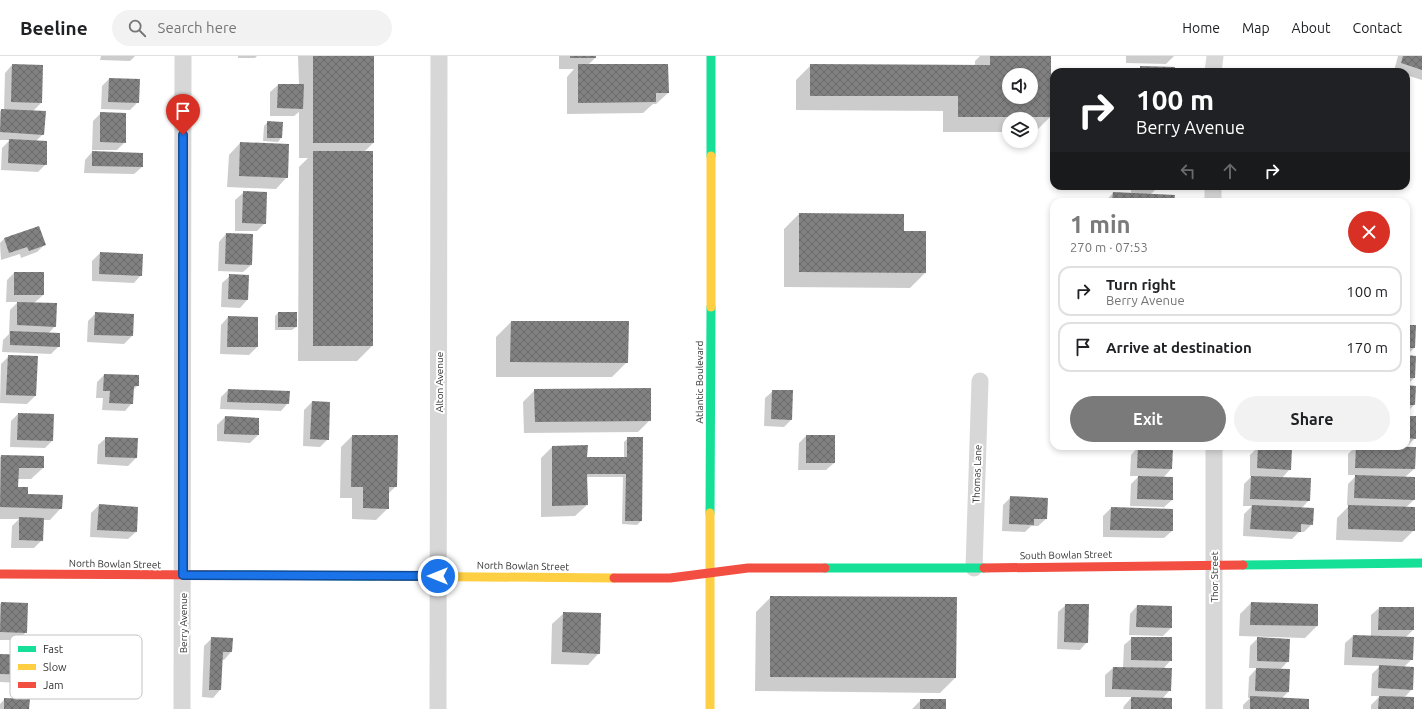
<!DOCTYPE html>
<meta charset="utf-8">
<style>
:root{--surface:#fff;--page:#f2f2f2;--text:#202124;--muted:#757577;--line:#e0e0e0;--accent:#7a7a7a}
body{margin:0;font-family:Ubuntu,sans-serif;background:var(--page);color:var(--text);height:100vh;display:flex;flex-direction:column;font-size:15px;white-space:nowrap}
*{box-sizing:border-box;margin:0}
p{font-size:13px;color:var(--muted)}
.icon{flex:none;width:22px;height:22px;fill:none;stroke:currentColor;stroke-width:2;stroke-linecap:round;stroke-linejoin:round}
.map{position:relative;flex:1;overflow:hidden}
.panel{position:absolute;left:1050px;top:142px;width:360px;height:252px;display:flex;flex-direction:column;background:var(--surface);border-radius:12px;box-shadow:0 2px 6px #0003}
.panel>*{flex:none}
.banner{position:absolute;left:1050px;top:12px;width:360px;height:122px;border-radius:12px;box-shadow:0 2px 6px #0003;background:#202124;color:#fff;overflow:hidden}
.buttons{position:absolute;left:1002px;top:12px;display:grid;gap:8px}
.buttons a{display:grid;place-items:center;width:36px;height:36px;border-radius:50%;background:var(--surface);box-shadow:0 2px 6px #0003;font-size:20px}
.pin{position:absolute;display:grid;place-items:center;width:34px;height:34px;color:#fff;margin:-41px -17px;border-radius:50% 50% 50% 0;rotate:-45deg;box-shadow:0 0 4px #0007}
.pin .icon{rotate:45deg}
.me{position:absolute;width:44px;margin:-22px;rotate:270deg;stroke-linejoin:round;filter:drop-shadow(0 0 3px #0008)}
.turn{display:flex;align-items:center;gap:14px;height:84px;padding:0 20px;font-size:18px}
.turn .icon{width:52px;height:52px;stroke-width:2.5}
.turn b{display:block;font-size:28px;line-height:34px}
.lanes{display:flex;align-items:center;height:38px;padding:0 20px;background:#0003;justify-content:center;gap:20px;direction:ltr}
.lanes .off{opacity:.35}
.round{display:grid;place-items:center;flex:none;width:42px;height:42px;border-radius:21px;background:var(--page)}
.head{display:flex;align-items:center;justify-content:space-between;height:68px;padding:0 20px}
h1{font-size:24px;font-weight:700;line-height:30px;color:var(--accent)}
.primary-button{display:flex;gap:8px;margin-top:auto;padding:8px 20px}
.primary-button a{flex:1;height:46px;border-radius:24px;background:var(--accent);color:#fff;font-size:16px;font-weight:700;line-height:46px;text-align:center}
.primary-button a+a{background:var(--page);color:var(--text)}
ul{padding:0;list-style:none}
li{display:flex;align-items:center;gap:12px;height:50px;margin:0 8px 6px;padding:0 12px;border:2px solid var(--line);border-radius:12px}
li div{flex:1}
li b{display:block;font-size:15px}
li em{font-style:normal}
header{display:flex;align-items:center;gap:24px;box-sizing:border-box;height:56px;padding:0 20px;background:var(--surface);border-bottom:1px solid var(--line)}
header strong{font-size:19px}
nav{display:flex;gap:22px;margin-inline-start:auto;font-size:14px}
.search{width:280px;height:36px;background:var(--page);display:flex;align-items:center;gap:10px;box-sizing:border-box;padding:0 14px;border-radius:22px;color:var(--muted);font-size:15px}
.map>svg:first-child{display:block}
.shadow{fill:#0003;fill-rule:evenodd}
.building{fill:url(#building-cross-hatch);fill-rule:evenodd}
.lines{fill:none;stroke-linecap:round;stroke-linejoin:round}
.street{stroke:#d7d7d7;stroke-width:17}
.fast{stroke:#16e098;stroke-width:9}
.slow{stroke:#ffcf43;stroke-width:9}
.jam{stroke:#f24e42;stroke-width:9}
.route-casing{stroke:#114b97;stroke-width:10}
.route{stroke:#1a73e8;stroke-width:7}
.labels{text-anchor:middle;dominant-baseline:central;stroke-width:4;stroke-linejoin:round;paint-order:stroke}
.street-label{font-size:10px;fill:#333;stroke:#fff}
.key{fill:#fff;stroke:#c2c2c2;stroke-width:1}
.key-label{font-size:11px;fill:#333}
</style>
<header>
<strong>Beeline</strong>
<div class="search"><svg class="icon" aria-label="search" viewBox="0 0 24 24"><circle cx="10" cy="10" r="6"/><path d="M15 15l6 6"/></svg>Search here</div>
<nav><a>Home</a><a>Map</a><a>About</a><a>Contact</a></nav>
</header>
<div class="map">
<svg width="1422" height="653" viewBox="0 0 1422 653">
<defs>
<pattern id="building-cross-hatch" width="8" height="8" patternUnits="userSpaceOnUse"><rect width="8" height="8" fill="#818181"/><path d="M0 0l8 8M0 8l8-8" fill="none" stroke="#6a6a6a"/></pattern>
</defs>
<rect width="100%" height="100%" fill="#fff"/>
<g class="shadow">
<polygon points="101,0 135,0 130,5 100,4"/>
<polygon points="238,0 257,0 255,2 238,2"/>
<polygon points="298,0 373,0 374,86 364,96 372,290 357,305 298,305 299,111 308,102 299,102 299,56 294,60 270,60 270,36 278,29 299,29"/>
<polygon points="559,0 595,0 595,2 588,9 668,37 656,48 653,48 643,57 567,58 567,21 574,13 559,13"/>
<path d="M980 0H1050V61L1035 76H1031V63H1009V76H943V55L796 54V24L811 9 975 10V5ZM1009 19H1031V41H1009Z"/>
<polygon points="1126,0 1174,0 1166,8 1126,7"/>
<polygon points="1398,0 1422,0 1422,24 1406,19 1406,16 1394,15"/>
<polygon points="12,9 41,47 32,56 43,78 36,85 46,108 38,116 1,114 2,92 10,84 0,84 0,55 4,54 5,17"/>
<polygon points="1141,11 1174,16 1135,16"/>
<polygon points="109,23 138,46 130,54 101,53 102,30"/>
<polygon points="101,57 125,86 117,94 92,94 93,65"/>
<polygon points="268,66 282,67 281,82 278,86 263,85 264,70"/>
<polygon points="240,87 287,121 276,133 227,131 229,99"/>
<polygon points="92,96 142,111 134,118 84,117 85,104"/>
<polygon points="1131,130 1168,130 1165,133 1156,133 1150,139 1173,146 1105,146 1113,137 1131,138"/>
<polygon points="243,137 265,167 257,175 235,175 235,144"/>
<polygon points="799,158 903,176 925,217 910,232 784,231 784,173"/>
<polygon points="226,178 251,209 243,216 218,215 219,186"/>
<polygon points="4,183 44,189 37,196 21,202 20,198 1,204 0,187"/>
<polygon points="100,197 141,219 134,227 92,225 92,205"/>
<polygon points="14,217 43,239 34,247 55,270 48,278 59,290 51,298 2,296 3,284 9,278 10,254 18,246 6,246 7,224"/>
<polygon points="230,220 247,244 240,252 221,251 222,227"/>
<polygon points="96,257 132,280 124,288 87,286 88,265"/>
<polygon points="278,257 296,271 292,274 275,274 275,260"/>
<polygon points="228,261 257,291 249,299 220,298 221,269"/>
<polygon points="511,266 627,306 612,321 496,321 496,281"/>
<polygon points="1406,270 1414,292 1406,300"/>
<polygon points="9,300 35,340 27,348 0,347 1,308"/>
<polygon points="1406,300 1414,322 1406,330"/>
<polygon points="104,319 138,329 133,334 132,347 125,355 102,354 103,342 96,342 97,326"/>
<polygon points="1406,330 1414,349 1406,357"/>
<polygon points="228,334 288,347 281,355 220,353 221,341"/>
<polygon points="535,334 650,364 638,376 524,377 523,346"/>
<polygon points="773,335 792,363 784,371 764,370 765,342"/>
<polygon points="312,346 328,383 320,391 303,390 304,354"/>
<polygon points="18,358 52,385 45,392 10,391 11,365"/>
<polygon points="225,361 258,363 258,379 250,387 217,385 217,369"/>
<polygon points="1406,361 1415,382 1405,392 1414,413 1404,422 1414,444 1405,452 1414,474 1402,486 1336,484 1337,462 1350,449 1347,449 1348,428 1357,419 1348,419 1348,398 1356,390 1406,390"/>
<polygon points="352,380 396,430 388,438 388,452 376,464 352,463 352,442 340,442 341,391"/>
<polygon points="806,380 834,407 826,414 798,414 799,387"/>
<polygon points="106,382 136,402 128,410 97,408 98,389"/>
<polygon points="628,382 641,465 637,469 622,468 623,421 586,421 587,449 575,460 541,461 541,402 552,391 586,402 624,402 624,386"/>
<polygon points="1139,390 1164,390 1163,392 1171,413 1163,422 1172,444 1163,452 1163,451 1130,450 1131,428 1139,420 1130,420 1131,399"/>
<polygon points="1251,390 1281,390 1279,392 1290,413 1282,422 1309,444 1301,453 1312,468 1304,476 1299,476 1292,483 1243,480 1244,458 1252,450 1243,450 1244,428 1252,420 1250,420 1250,399 1258,391 1251,391"/>
<polygon points="2,400 43,412 31,423 17,423 17,432 27,439 61,452 50,464 43,464 42,484 34,492 11,492 12,470 19,463 0,463 0,401"/>
<polygon points="1011,441 1046,463 1038,470 1031,470 1025,476 1002,475 1003,449"/>
<polygon points="99,449 136,476 128,483 90,481 91,457"/>
<polygon points="1111,452 1172,475 1164,482 1103,481 1103,460"/>
<polygon points="771,541 955,622 940,637 755,635 756,556"/>
<polygon points="1,547 26,576 18,584 0,584 0,548"/>
<polygon points="1251,547 1317,549 1317,570 1305,582 1239,580 1240,558"/>
<polygon points="1066,549 1087,586 1080,594 1057,593 1058,556"/>
<polygon points="1137,550 1171,551 1171,572 1163,580 1129,579 1130,558"/>
<polygon points="1379,552 1413,574 1405,582 1412,603 1404,611 1412,633 1404,642 1413,653 1371,653 1371,649 1380,640 1371,640 1372,618 1380,610 1344,609 1345,587 1353,580 1371,580 1371,559"/>
<polygon points="564,557 599,597 588,609 551,608 552,568"/>
<polygon points="212,582 231,596 224,604 221,604 220,634 213,642 202,641 204,590"/>
<polygon points="1132,582 1171,604 1163,613 1170,634 1162,643 1171,653 1123,653 1124,650 1132,641 1105,641 1105,619 1113,612 1123,612 1124,589"/>
<polygon points="1258,582 1288,605 1280,614 1288,636 1281,643 1308,653 1243,653 1243,649 1250,642 1248,642 1249,621 1257,612 1249,612 1250,590"/>
<polygon points="0,600 30,619 22,627 0,626"/>
<polygon points="5,643 28,653 0,653 0,648"/>
<polygon points="921,644 945,653 912,653"/>
</g>
<g class="building">
<rect x="313" y="0" width="61" height="87"/>
<rect x="570" y="0" width="26" height="2"/>
<path d="M990 0H1051V61H958V40H810V8L990 9ZM1009 19H1031V41H1009Z"/>
<polygon points="1403,0 1422,0 1422,14 1401,7"/>
<polygon points="12,8 43,9 42,47 11,46"/>
<polygon points="578,8 668,8 669,37 656,37 656,46 578,47"/>
<polygon points="1140,10 1175,11 1175,16 1140,16"/>
<polygon points="109,22 140,23 139,47 108,46"/>
<polygon points="278,28 304,28 303,53 277,52"/>
<polygon points="1,53 46,55 44,79 0,76"/>
<polygon points="100,56 126,57 126,87 100,86"/>
<polygon points="267,65 283,66 282,82 267,82"/>
<polygon points="9,83 47,85 47,109 8,107"/>
<polygon points="240,86 289,88 288,122 239,120"/>
<polygon points="92,95 143,97 143,111 92,110"/>
<rect x="313" y="95" width="60" height="195"/>
<polygon points="243,135 267,136 266,168 242,167"/>
<polygon points="1113,136 1175,139 1174,146 1112,146"/>
<polygon points="799,157 904,158 904,175 926,175 926,217 799,216"/>
<polygon points="39,170 46,189 29,195 27,191 9,197 4,182"/>
<polygon points="226,177 253,178 252,209 225,208"/>
<polygon points="100,196 143,198 142,220 99,218"/>
<rect x="14" y="216" width="30" height="23"/>
<polygon points="229,218 249,219 248,244 228,243"/>
<polygon points="17,246 57,247 56,271 17,269"/>
<polygon points="95,256 134,258 133,280 94,279"/>
<rect x="278" y="256" width="19" height="15"/>
<polygon points="228,260 258,261 258,291 227,291"/>
<polygon points="511,265 629,265 628,307 510,306"/>
<polygon points="1406,269 1416,269 1415,292 1406,292"/>
<polygon points="10,275 60,277 60,291 10,289"/>
<polygon points="8,299 38,300 36,340 6,339"/>
<polygon points="1406,299 1416,300 1415,322 1406,322"/>
<polygon points="104,318 139,319 139,330 134,330 133,348 109,347 110,335 103,335"/>
<polygon points="1406,329 1416,330 1415,349 1406,349"/>
<polygon points="651,332 651,365 535,366 534,333"/>
<polygon points="228,333 290,335 289,348 227,346"/>
<polygon points="772,334 793,334 792,364 771,363"/>
<polygon points="312,345 330,346 329,384 310,383"/>
<polygon points="18,357 54,358 53,385 17,384"/>
<polygon points="225,360 259,362 259,379 224,378"/>
<polygon points="1406,360 1416,360 1416,383 1406,382"/>
<polygon points="352,379 398,379 397,431 389,431 389,453 363,452 363,431 351,431"/>
<rect x="806" y="379" width="29" height="28"/>
<polygon points="105,381 138,382 137,402 105,401"/>
<polygon points="627,381 643,381 642,465 625,465 626,418 587,418 588,449 552,450 552,390 588,389 587,401 627,401"/>
<polygon points="1138,390 1173,391 1172,413 1137,412"/>
<polygon points="1258,390 1292,391 1291,414 1257,412"/>
<polygon points="1356,390 1416,391 1415,413 1355,412"/>
<polygon points="1,399 44,400 44,412 19,412 18,431 28,431 28,438 63,439 62,453 0,451"/>
<polygon points="1355,419 1415,421 1415,444 1354,442"/>
<polygon points="1138,420 1173,421 1173,444 1137,443"/>
<polygon points="1251,420 1311,422 1310,445 1250,443"/>
<polygon points="1010,440 1048,442 1047,463 1034,463 1034,469 1009,468"/>
<polygon points="99,448 138,451 137,476 97,474"/>
<polygon points="1252,449 1314,452 1313,469 1301,468 1301,476 1250,473"/>
<polygon points="1348,449 1415,451 1415,475 1348,473"/>
<polygon points="1111,451 1173,453 1173,475 1110,474"/>
<polygon points="19,461 44,462 43,485 19,484"/>
<polygon points="770,540 957,541 956,622 770,621"/>
<polygon points="1,546 28,547 27,577 0,576"/>
<polygon points="1251,546 1318,548 1318,570 1250,569"/>
<polygon points="1065,548 1089,548 1088,587 1064,586"/>
<polygon points="1137,549 1172,550 1172,572 1136,571"/>
<polygon points="1379,551 1414,551 1414,574 1378,574"/>
<polygon points="563,556 601,557 600,598 562,596"/>
<polygon points="1353,579 1414,581 1413,604 1352,601"/>
<polygon points="211,581 233,582 232,596 223,596 221,634 209,634"/>
<polygon points="1131,581 1172,581 1172,605 1131,604"/>
<polygon points="1257,581 1290,583 1289,606 1257,605"/>
<polygon points="0,598 32,599 31,619 0,618"/>
<polygon points="1379,609 1414,611 1413,634 1378,632"/>
<polygon points="1113,611 1172,612 1171,635 1112,633"/>
<polygon points="1256,612 1290,613 1289,636 1255,635"/>
<polygon points="1250,640 1309,643 1309,653 1250,653"/>
<polygon points="1379,640 1414,641 1414,653 1378,653"/>
<polygon points="1131,641 1172,642 1172,653 1131,653"/>
<polygon points="4,642 30,643 29,653 4,653"/>
<rect x="920" y="643" width="26" height="10"/>
</g>
<g class="lines">
<g class="street">
<polyline points="1213,16 1215,0"/>
<polyline points="1213,130 1213,146"/>
<polyline points="1214,390 1214,653"/>
<polyline points="974,512 980,325"/>
<polyline points="182,653 183,0"/>
<polyline points="438,653 439,0"/>
</g>
<g class="fast">
<polyline points="711,100 711,0"/>
<polyline points="710,457 711,251"/>
<polyline points="1243,509 1422,507"/>
<polyline points="825,512 984,512"/>
<polyline points="224,519 374,520"/>
</g>
<g class="slow">
<polyline points="711,251 711,100"/>
<polyline points="374,520 614,522"/>
<polyline points="710,653 710,457"/>
</g>
<g class="jam">
<polyline points="984,512 1243,509"/>
<polyline points="0,518 224,519"/>
<polyline points="614,522 670,522 748,512 825,512"/>
</g>
</g>
<g class="lines">
<defs>
<polyline id="route" points="183,79 183,519 438,520"/>
</defs>
<use href="#route" class="route-casing"/>
<use href="#route" class="route"/>
</g>
<g class="labels">
<g class="street-label">
<text transform="translate(439 326) rotate(-90)">Alton Avenue</text>
<text transform="translate(699 326) rotate(-90)">Atlantic Boulevard</text>
<text transform="translate(977 418) rotate(-88)">Thomas Lane</text>
<text transform="translate(1066 499) rotate(-1)">South Bowlan Street</text>
<text transform="translate(115 508) rotate(1)">North Bowlan Street</text>
<text transform="translate(523 510) rotate(1)">North Bowlan Street</text>
<text transform="translate(1214 521) rotate(-90)">Thor Street</text>
<text transform="translate(183 567) rotate(-90)">Berry Avenue</text>
</g>
</g>
<rect x="10" y="579" width="132" height="64" rx="6" class="key"/>
<rect x="18" y="590" width="18" height="6" fill="#16e098"/>
<rect x="18" y="608" width="18" height="6" fill="#ffcf43"/>
<rect x="18" y="626" width="18" height="6" fill="#f24e42"/>
<g class="key-label">
<text x="43" y="597">Fast</text>
<text x="43" y="615">Slow</text>
<text x="43" y="633">Jam</text>
</g>
</svg>
<div class="buttons">
<a><svg class="icon" aria-label="sound" viewBox="0 0 24 24"><path d="M4 9h4l5-4v14l-5-4H4zM17 9q2 3 0 6"/></svg></a>
<a><svg class="icon" aria-label="layers" viewBox="0 0 24 24"><path d="M12 4l9 5-9 5-9-5zM3 14l9 5 9-5"/></svg></a>
</div>
<div class="pin" style="left:183px;top:79px;background:#d93025"><svg class="icon" aria-label="arrive" viewBox="0 0 24 24"><path d="M6 21V4h12l-3 4 3 4H6"/></svg></div>
<svg class="me" style="left:438px;top:520px" viewBox="-20 -20 40 40"><circle r="17" fill="#1a73e8" stroke="#fff" stroke-width="3"/><path d="M0-11L8 9 0 5-8 9z" fill="#fff"/></svg>
<div class="banner">
<div class="turn"><svg class="icon" aria-label="right" viewBox="0 0 24 24"><path d="M7 20v-9h11M14 6l5 5-5 5"/></svg><div><b>100 m</b>Berry Avenue</div></div>
<div class="lanes"><svg class="icon off" aria-label="left" viewBox="0 0 24 24"><path d="M17 20v-9H6M10 6l-5 5 5 5"/></svg><svg class="icon off" aria-label="ahead" viewBox="0 0 24 24"><path d="M12 20V5M6 11l6-6 6 6"/></svg><svg class="icon" aria-label="right" viewBox="0 0 24 24"><path d="M7 20v-9h11M14 6l5 5-5 5"/></svg></div>
</div>
<section class="panel">
<div class="head"><div><h1>1 min</h1><p>270 m · 07:53</p></div><a class="round" style="background:#d93025;color:#fff"><svg class="icon" aria-label="close" viewBox="0 0 24 24"><path d="M6 6l12 12M18 6L6 18"/></svg></a></div>
<ul>
<li><svg class="icon" aria-label="right" viewBox="0 0 24 24"><path d="M7 20v-9h11M14 6l5 5-5 5"/></svg><div><b>Turn right</b><p>Berry Avenue</p></div><em>100 m</em></li>
<li><svg class="icon" aria-label="arrive" viewBox="0 0 24 24"><path d="M6 21V4h12l-3 4 3 4H6"/></svg><div><b>Arrive at destination</b></div><em>170 m</em></li>
</ul>
<div class="primary-button"><a>Exit</a><a>Share</a></div>
</section>
</div>
